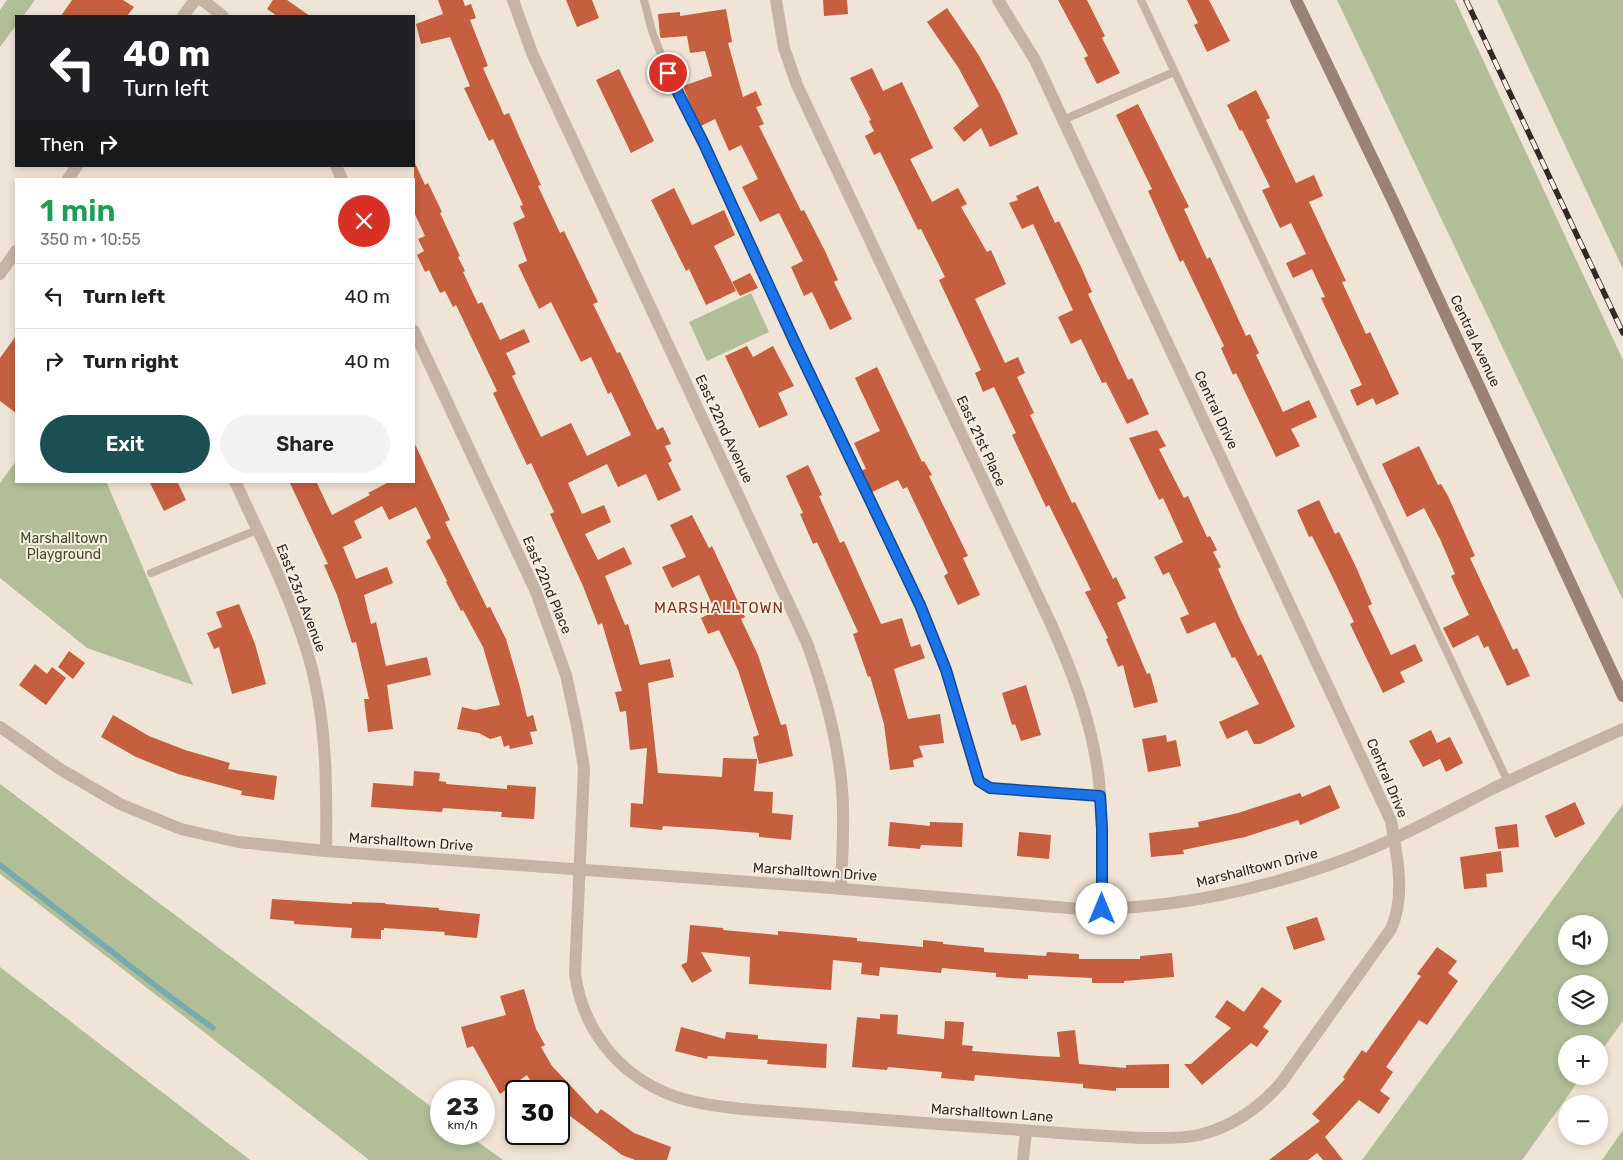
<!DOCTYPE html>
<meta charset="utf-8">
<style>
:root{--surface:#fff;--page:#f2f2f2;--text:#222;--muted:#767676;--line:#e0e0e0;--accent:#1b4f53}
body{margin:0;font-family:Rubik,sans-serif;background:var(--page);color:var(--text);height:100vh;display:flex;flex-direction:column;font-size:19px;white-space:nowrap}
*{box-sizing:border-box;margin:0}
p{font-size:16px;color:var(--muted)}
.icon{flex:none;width:28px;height:28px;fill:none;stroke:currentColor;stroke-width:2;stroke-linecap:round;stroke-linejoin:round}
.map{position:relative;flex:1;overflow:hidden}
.panel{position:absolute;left:15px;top:178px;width:400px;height:305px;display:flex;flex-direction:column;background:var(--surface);border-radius:0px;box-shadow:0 2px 8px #0003}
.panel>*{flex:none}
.banner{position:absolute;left:15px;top:15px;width:400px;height:152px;border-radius:0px;box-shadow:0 2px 8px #0003;background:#202124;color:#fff;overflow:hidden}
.controls{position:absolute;left:1558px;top:915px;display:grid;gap:10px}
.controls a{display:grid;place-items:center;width:50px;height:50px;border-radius:50%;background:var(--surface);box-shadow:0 2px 8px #0003;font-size:25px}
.speed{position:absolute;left:430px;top:1080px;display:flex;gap:10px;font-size:25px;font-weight:700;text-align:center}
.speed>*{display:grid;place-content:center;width:65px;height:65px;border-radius:50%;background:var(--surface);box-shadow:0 2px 8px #0003;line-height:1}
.speed small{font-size:12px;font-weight:400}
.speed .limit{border:2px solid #111;border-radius:8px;background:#fff;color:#111}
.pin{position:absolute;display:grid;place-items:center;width:42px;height:42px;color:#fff;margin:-21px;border:2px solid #fff;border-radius:50%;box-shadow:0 1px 5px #0007}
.me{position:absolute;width:55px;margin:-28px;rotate:0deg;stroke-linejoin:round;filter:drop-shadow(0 0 4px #0008)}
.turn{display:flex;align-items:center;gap:18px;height:105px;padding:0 25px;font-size:22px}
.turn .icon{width:65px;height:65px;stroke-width:2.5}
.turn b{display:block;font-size:35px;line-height:42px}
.then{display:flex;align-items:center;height:48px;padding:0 25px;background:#0003;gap:10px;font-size:19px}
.round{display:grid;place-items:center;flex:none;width:52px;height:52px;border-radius:26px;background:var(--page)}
.headline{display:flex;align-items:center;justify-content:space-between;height:85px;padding:0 25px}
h1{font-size:30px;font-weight:600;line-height:38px;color:#1e9e55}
.button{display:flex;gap:10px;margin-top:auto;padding:10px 25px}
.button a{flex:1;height:58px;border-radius:30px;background:var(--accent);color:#fff;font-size:20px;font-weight:600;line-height:58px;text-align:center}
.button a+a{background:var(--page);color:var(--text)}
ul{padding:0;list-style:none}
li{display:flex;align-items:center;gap:15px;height:65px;padding:0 25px;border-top:1px solid var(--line)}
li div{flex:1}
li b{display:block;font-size:19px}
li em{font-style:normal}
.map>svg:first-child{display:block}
.green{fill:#b1be97;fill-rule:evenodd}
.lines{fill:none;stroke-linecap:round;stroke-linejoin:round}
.stream{stroke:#76aaac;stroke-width:5.5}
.building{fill:#c55f3f}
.lane{stroke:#c7b3a3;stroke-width:8}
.street{stroke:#c7b3a3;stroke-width:12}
.secondary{stroke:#9b8274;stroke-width:12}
.rail-casing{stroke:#322925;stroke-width:5.5}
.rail{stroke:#f8eee2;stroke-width:4;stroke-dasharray:11;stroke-linecap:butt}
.route-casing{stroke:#114b97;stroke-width:12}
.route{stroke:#1a73e8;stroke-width:9}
.labels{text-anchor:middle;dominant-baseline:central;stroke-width:4;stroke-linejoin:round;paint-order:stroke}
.street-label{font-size:14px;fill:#322925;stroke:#f8eee2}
.park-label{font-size:14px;fill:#425029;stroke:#f8eee2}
.neighbourhood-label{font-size:15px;letter-spacing:1px;fill:#80361f;stroke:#f8eee2}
</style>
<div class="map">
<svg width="1623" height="1160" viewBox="0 0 1623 1160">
<rect width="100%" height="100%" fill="#f0e4d6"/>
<g class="green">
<polygon points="7,0 35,0 23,16 16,16 16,25 0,47 0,10"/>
<polygon points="1337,0 1455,0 1623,360 1623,600"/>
<polygon points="1497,0 1623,0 1623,269"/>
<polygon points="751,293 769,332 707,361 689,322"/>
<polygon points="16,461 16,481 106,481 193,685 87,648 0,578 0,483"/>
<polygon points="0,784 441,1114 441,1134 467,1134 503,1160 369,1160 0,874"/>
<path d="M1623 804V1021L1599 1054V1044H1566V1076H1582L1522 1160H1362ZM1566 924H1599V956H1566ZM1566 984H1599V1016H1566Z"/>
<polygon points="0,967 250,1160 0,1160"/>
<polygon points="1623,1130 1623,1160 1602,1160"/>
</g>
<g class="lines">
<polyline class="stream" points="0,865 169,996 213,1028"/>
</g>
<g class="building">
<polygon points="72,0 123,0 134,7 127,16 61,16"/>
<polygon points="273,0 287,0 310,16 277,16 267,9"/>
<polygon points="438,0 463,0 465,6 471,4 476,18 470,20 488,66 483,68 504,115 509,113 522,143 541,185 538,186 560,233 564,231 598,302 593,304 617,353 620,352 657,430 663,427 671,444 665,446 672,461 668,463 681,490 658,501 646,474 618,487 607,464 568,483 582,514 604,505 611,522 585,534 598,560 624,547 632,564 605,576 625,625 628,624 640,665 670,659 674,677 648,683 658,773 722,777 723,758 757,759 754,791 773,792 772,813 793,815 791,840 759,837 759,833 710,829 663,826 662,830 630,827 631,803 643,804 647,748 630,750 626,711 620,712 615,692 622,691 602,623 598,625 583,586 550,514 554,512 531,463 527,465 507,423 493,393 497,391 456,305 453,307 445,291 440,293 429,270 425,272 417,255 424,251 418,239 425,236 414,212 414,161 425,185 428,183 442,212 440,213 460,256 458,257 465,271 463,272 478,304 482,302 500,340 524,329 530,342 506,353 516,374 512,376 541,437 571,423 587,456 631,435 611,392 608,394 591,357 581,362 551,302 539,309 518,265 527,261 513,223 525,217 520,206 523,205 493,139 489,141 464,88 470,86 450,37 421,44 416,24 443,14"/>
<polygon points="566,0 592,0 599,18 577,27"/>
<polygon points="823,0 847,0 848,14 824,16"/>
<polygon points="1058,0 1087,0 1105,36 1102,38 1120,73 1097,84 1084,58 1088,56"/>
<polygon points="1187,0 1209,0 1230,41 1207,52 1194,25 1198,23"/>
<polygon points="947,8 978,54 1000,94 1018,134 990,147 981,128 964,142 953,128 979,106 958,67 927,22"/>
<polygon points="726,9 732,42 728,43 743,97 756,91 762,105 756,107 764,124 759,126 801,211 804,210 825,251 838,280 834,282 852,319 830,330 812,292 804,296 791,267 803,261 779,213 760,222 742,187 758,179 741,145 729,151 715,119 701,126 689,101 683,86 712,76 705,51 690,53 687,36 661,38 660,36 658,14 680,12 680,16"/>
<polygon points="872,68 883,91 902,82 933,148 910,159 932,202 958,188 967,204 961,207 987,252 991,250 1006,284 975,299 1005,363 1018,357 1025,373 1017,377 1034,413 1030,415 1072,503 1075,502 1113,579 1116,577 1126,598 1117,603 1147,674 1150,673 1158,702 1134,708 1123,665 1118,667 1106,639 1108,638 1085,592 1091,590 1049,505 1046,507 1012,435 1016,433 994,387 983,392 975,373 981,370 939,280 945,277 921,229 918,230 880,152 874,155 865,136 874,131 869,121 871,120 850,78"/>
<polygon points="619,69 654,141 631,153 596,80"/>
<polygon points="1256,90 1270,118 1266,120 1296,183 1314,175 1323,196 1309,202 1346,281 1342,282 1366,334 1370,332 1399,394 1376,405 1373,398 1357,406 1350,390 1362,385 1321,298 1325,297 1312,269 1293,278 1286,263 1306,254 1291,223 1280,228 1262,190 1270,187 1242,130 1240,131 1227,105"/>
<polygon points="1138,104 1189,207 1184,209 1207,259 1210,257 1246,336 1250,334 1259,353 1256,355 1283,412 1309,400 1317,417 1291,429 1300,446 1276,457 1236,373 1233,375 1221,348 1224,346 1183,260 1180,262 1148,191 1152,189 1116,115"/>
<polygon points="1038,186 1055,223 1059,221 1082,269 1092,292 1088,294 1128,380 1132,378 1149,414 1127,424 1106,382 1102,383 1081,339 1071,344 1058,317 1073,310 1033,224 1022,229 1009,203 1018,200 1016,196"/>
<polygon points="674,188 692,225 724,210 735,235 714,246 736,291 706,305 689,269 686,271 651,200"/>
<polygon points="750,273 758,288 740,296 732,282"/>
<polygon points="16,336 16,413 0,401 0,358"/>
<polygon points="747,346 753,357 773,346 794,386 778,393 788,415 759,428 725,356"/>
<polygon points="877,367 922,462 924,461 932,475 929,476 968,556 963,558 980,595 958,605 944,576 948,573 907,487 903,489 898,480 872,492 862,470 866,469 854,443 880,431 855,378"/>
<polygon points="1157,430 1166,446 1159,449 1184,498 1188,496 1207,537 1210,536 1217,550 1213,552 1221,567 1218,569 1240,619 1258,656 1261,654 1295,727 1260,744 1254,744 1247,730 1227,739 1219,722 1259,704 1235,657 1232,658 1215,622 1187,634 1180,618 1189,614 1169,572 1163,575 1154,557 1183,542 1163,498 1159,500 1129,438"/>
<polygon points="414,442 450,520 445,522 487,608 490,607 506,639 520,687 527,717 533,715 537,731 530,732 533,744 510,749 509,745 504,747 501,736 490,739 479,733 457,729 462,707 475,710 500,705 483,647 463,610 461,611 446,582 447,581 426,541 431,538 416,507 389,520 382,506 354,521 362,538 343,547 356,579 387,567 393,583 364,595 371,624 376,622 386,666 427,657 431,675 387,685 393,729 368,732 364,699 369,699 356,642 352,643 337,595 324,565 328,564 289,481 316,481 332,515 370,495 368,493 391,481 414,481"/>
<polygon points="1419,446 1438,485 1441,484 1448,496 1475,556 1470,558 1513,650 1517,648 1530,676 1507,686 1488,646 1484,648 1478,635 1453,648 1443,628 1469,615 1451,576 1455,574 1440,539 1424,508 1407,517 1382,464"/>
<polygon points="808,465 822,495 819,496 840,543 844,541 881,624 902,618 911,647 920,644 925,658 894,669 908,719 940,714 944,743 919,746 923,757 913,760 914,767 890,770 884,724 870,676 868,677 853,634 858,632 817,542 813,544 800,514 803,513 786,476"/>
<polygon points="149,481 177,481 186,500 164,511"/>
<polygon points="1319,500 1335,534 1339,532 1356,567 1372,604 1368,606 1391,655 1415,644 1423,661 1400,672 1405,682 1383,693 1350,624 1354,622 1329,570 1312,536 1309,537 1297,510"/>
<polygon points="692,515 709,548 712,546 745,617 741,619 758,655 781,725 786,724 793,756 759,764 753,737 759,735 738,670 719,630 708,634 701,618 715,611 699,575 672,588 662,567 686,557 670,525"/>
<polygon points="239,604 255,644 266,684 232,694 219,647 214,649 207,633 222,627 216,612"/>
<polygon points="69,651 85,663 73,679 58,667"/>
<polygon points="35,664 47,674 52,667 66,678 46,705 19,685"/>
<polygon points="1026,685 1041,735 1021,741 1015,724 1012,725 1002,693"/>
<polygon points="113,715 149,736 185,750 230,763 228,769 277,776 274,800 241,795 242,791 178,774 136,757 101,737"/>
<polygon points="1431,730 1437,743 1450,737 1463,763 1446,772 1440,759 1423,767 1409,741"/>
<polygon points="1166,735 1167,742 1176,740 1181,766 1148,772 1142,739"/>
<polygon points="414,771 440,773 439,781 446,782 446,784 507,789 507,785 536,787 534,819 501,817 502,812 443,808 442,812 371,807 373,783 413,786"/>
<polygon points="1330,785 1340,808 1300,825 1298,820 1245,837 1183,850 1184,854 1151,857 1149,833 1199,827 1198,822 1238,813 1300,793 1302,797"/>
<polygon points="1575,802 1585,824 1555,838 1545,816"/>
<polygon points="890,822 930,826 930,822 963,823 962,847 921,845 920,849 888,846"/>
<polygon points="1517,824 1519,847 1498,849 1495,827"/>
<polygon points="1019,832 1051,835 1049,859 1017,856"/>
<polygon points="1501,851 1503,872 1486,874 1487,887 1464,889 1460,857"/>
<polygon points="272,899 352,904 352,902 385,903 385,904 439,908 439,910 480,914 477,938 444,935 445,932 384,928 384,930 381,930 381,939 351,938 352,928 294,924 294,921 270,919"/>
<polygon points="1317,917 1325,940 1294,950 1286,927"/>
<polygon points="690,925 723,928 723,930 778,935 778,931 825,935 857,938 857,941 923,947 923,940 943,942 943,944 984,948 984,952 1046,956 1047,952 1079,954 1079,959 1140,959 1140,956 1172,953 1174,977 1124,981 1124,983 1092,983 1092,978 1028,975 1028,979 996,977 996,973 942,968 941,973 880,967 879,976 861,974 862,963 833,960 831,990 749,984 750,957 701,952 712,971 692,983 681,965 687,962"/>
<polygon points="1437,947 1457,961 1448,973 1458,981 1427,1025 1419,1020 1386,1067 1393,1072 1380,1091 1390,1098 1379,1114 1359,1100 1325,1137 1343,1160 1323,1160 1317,1153 1308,1160 1269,1160 1320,1121 1312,1114 1345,1079 1343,1077 1362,1050 1366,1053 1421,976 1417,974"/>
<polygon points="1262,987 1282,1001 1263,1027 1269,1031 1257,1047 1251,1043 1202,1085 1184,1064 1191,1064 1231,1028 1215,1017 1227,1000 1244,1012"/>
<polygon points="524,989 536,1029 545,1045 541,1047 552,1066 597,1114 601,1109 634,1133 671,1147 667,1160 635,1160 622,1155 570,1116 568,1118 559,1109 559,1091 537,1091 527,1075 500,1094 473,1046 467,1048 461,1027 506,1015 500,996"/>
<polygon points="880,1014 898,1015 897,1034 944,1039 945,1021 964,1022 962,1045 973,1046 972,1051 1039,1056 1060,1057 1057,1032 1075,1030 1079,1064 1126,1068 1126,1065 1169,1064 1169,1088 1116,1088 1116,1091 1083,1088 1083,1084 975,1075 974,1081 941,1078 942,1072 888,1067 887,1070 852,1067 857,1017 880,1019"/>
<polygon points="681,1027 725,1039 726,1032 758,1035 758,1039 827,1044 826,1068 767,1064 768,1060 708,1056 707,1059 675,1051"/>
</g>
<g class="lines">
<g class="lane">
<polyline points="644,0 652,31 668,73 704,144 795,343 920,605 945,670 979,781 990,788 1100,796"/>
<polyline points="1141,0 1508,782"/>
<polyline points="1063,120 1174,72"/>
<polyline points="151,573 257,530"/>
</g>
<g class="street">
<polyline points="202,0 223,16"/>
<path d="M513 0 532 53 807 643C824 690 838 739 842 789 845 822 842 855 841 889"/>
<path d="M776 0 784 48 797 85 1051 624C1071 669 1089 715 1097 765 1104 812 1102 861 1102 909"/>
<polyline points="183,16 195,0"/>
<polyline points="336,166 342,179"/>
<polyline points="68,179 77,166"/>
<polyline points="0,274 16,251"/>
<path d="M414 331 536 592 566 675 577 726 584 768 575 973C582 1027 615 1071 666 1093 690 1103 716 1106 742 1109 843 1117 946 1125 1048 1132 1079 1135 1111 1136 1142 1138 1161 1138 1180 1139 1199 1135 1231 1127 1259 1108 1281 1083L1391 929C1406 895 1397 856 1391 821L1035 60 998 0"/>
<path d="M235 481C260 536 288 591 306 648 327 714 327 783 326 851"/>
<path d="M0 727 60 769 120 804 181 829 238 842 326 851 819 887 1080 909C1161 910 1241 894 1317 869 1378 850 1435 818 1492 789 1535 768 1579 749 1623 729"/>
<polyline points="1023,1160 1026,1131"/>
</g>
<polyline class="secondary" points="1296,0 1392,199 1623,696"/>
<defs>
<polyline id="rail" points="1466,0 1623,333"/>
</defs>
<use href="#rail" class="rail-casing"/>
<use href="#rail" class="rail"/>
</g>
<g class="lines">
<defs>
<polyline id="route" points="668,73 704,144 795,343 920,605 946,670 979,781 990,788 1100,796 1102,829 1102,909"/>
</defs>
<use href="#route" class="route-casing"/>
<use href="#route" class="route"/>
</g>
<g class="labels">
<g class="street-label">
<text transform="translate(1475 341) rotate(65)">Central Avenue</text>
<text transform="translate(1216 410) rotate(65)">Central Drive</text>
<text transform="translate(724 429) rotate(65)">East 22nd Avenue</text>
<text transform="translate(981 441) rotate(65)">East 21st Place</text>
<text transform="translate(547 585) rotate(67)">East 22nd Place</text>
<text transform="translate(301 598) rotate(69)">East 23rd Avenue</text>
<text transform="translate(1387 778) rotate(67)">Central Drive</text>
<text transform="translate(411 842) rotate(4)">Marshalltown Drive</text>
<text transform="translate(1257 868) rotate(-14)">Marshalltown Drive</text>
<text transform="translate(815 872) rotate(4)">Marshalltown Drive</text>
<text transform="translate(992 1113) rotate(4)">Marshalltown Lane</text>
</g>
<g class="park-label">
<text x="64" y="538">Marshalltown<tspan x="64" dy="16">Playground</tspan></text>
</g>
<g class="neighbourhood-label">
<text x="719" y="608">MARSHALLTOWN</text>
</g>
</g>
</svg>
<div class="controls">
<a><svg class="icon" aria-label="sound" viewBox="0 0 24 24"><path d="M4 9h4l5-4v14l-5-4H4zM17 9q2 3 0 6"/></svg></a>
<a><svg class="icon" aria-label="layers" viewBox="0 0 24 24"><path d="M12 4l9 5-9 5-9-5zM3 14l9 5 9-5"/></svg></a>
<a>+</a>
<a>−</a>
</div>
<div class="speed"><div>23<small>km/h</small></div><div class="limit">30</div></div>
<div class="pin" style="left:668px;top:73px;background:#d93025"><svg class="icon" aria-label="arrive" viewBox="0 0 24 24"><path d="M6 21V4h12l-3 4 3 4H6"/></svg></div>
<svg class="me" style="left:1102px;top:909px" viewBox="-20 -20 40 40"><circle r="19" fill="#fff"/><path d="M0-13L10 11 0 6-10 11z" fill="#1a73e8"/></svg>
<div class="banner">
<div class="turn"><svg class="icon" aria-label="left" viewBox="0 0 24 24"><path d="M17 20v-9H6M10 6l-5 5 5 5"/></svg><div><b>40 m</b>Turn left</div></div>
<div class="then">Then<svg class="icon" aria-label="right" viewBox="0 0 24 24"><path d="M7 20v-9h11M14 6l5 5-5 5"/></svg></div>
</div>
<section class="panel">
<div class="headline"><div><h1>1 min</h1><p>350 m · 10:55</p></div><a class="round" style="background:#d93025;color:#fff"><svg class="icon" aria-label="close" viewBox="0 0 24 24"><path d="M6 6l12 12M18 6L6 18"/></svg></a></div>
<ul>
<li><svg class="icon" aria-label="left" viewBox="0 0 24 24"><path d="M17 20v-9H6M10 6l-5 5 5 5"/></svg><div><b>Turn left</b></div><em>40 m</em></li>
<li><svg class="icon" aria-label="right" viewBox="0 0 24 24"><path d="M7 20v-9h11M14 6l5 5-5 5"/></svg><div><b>Turn right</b></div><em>40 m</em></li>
</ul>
<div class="button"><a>Exit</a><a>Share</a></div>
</section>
</div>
